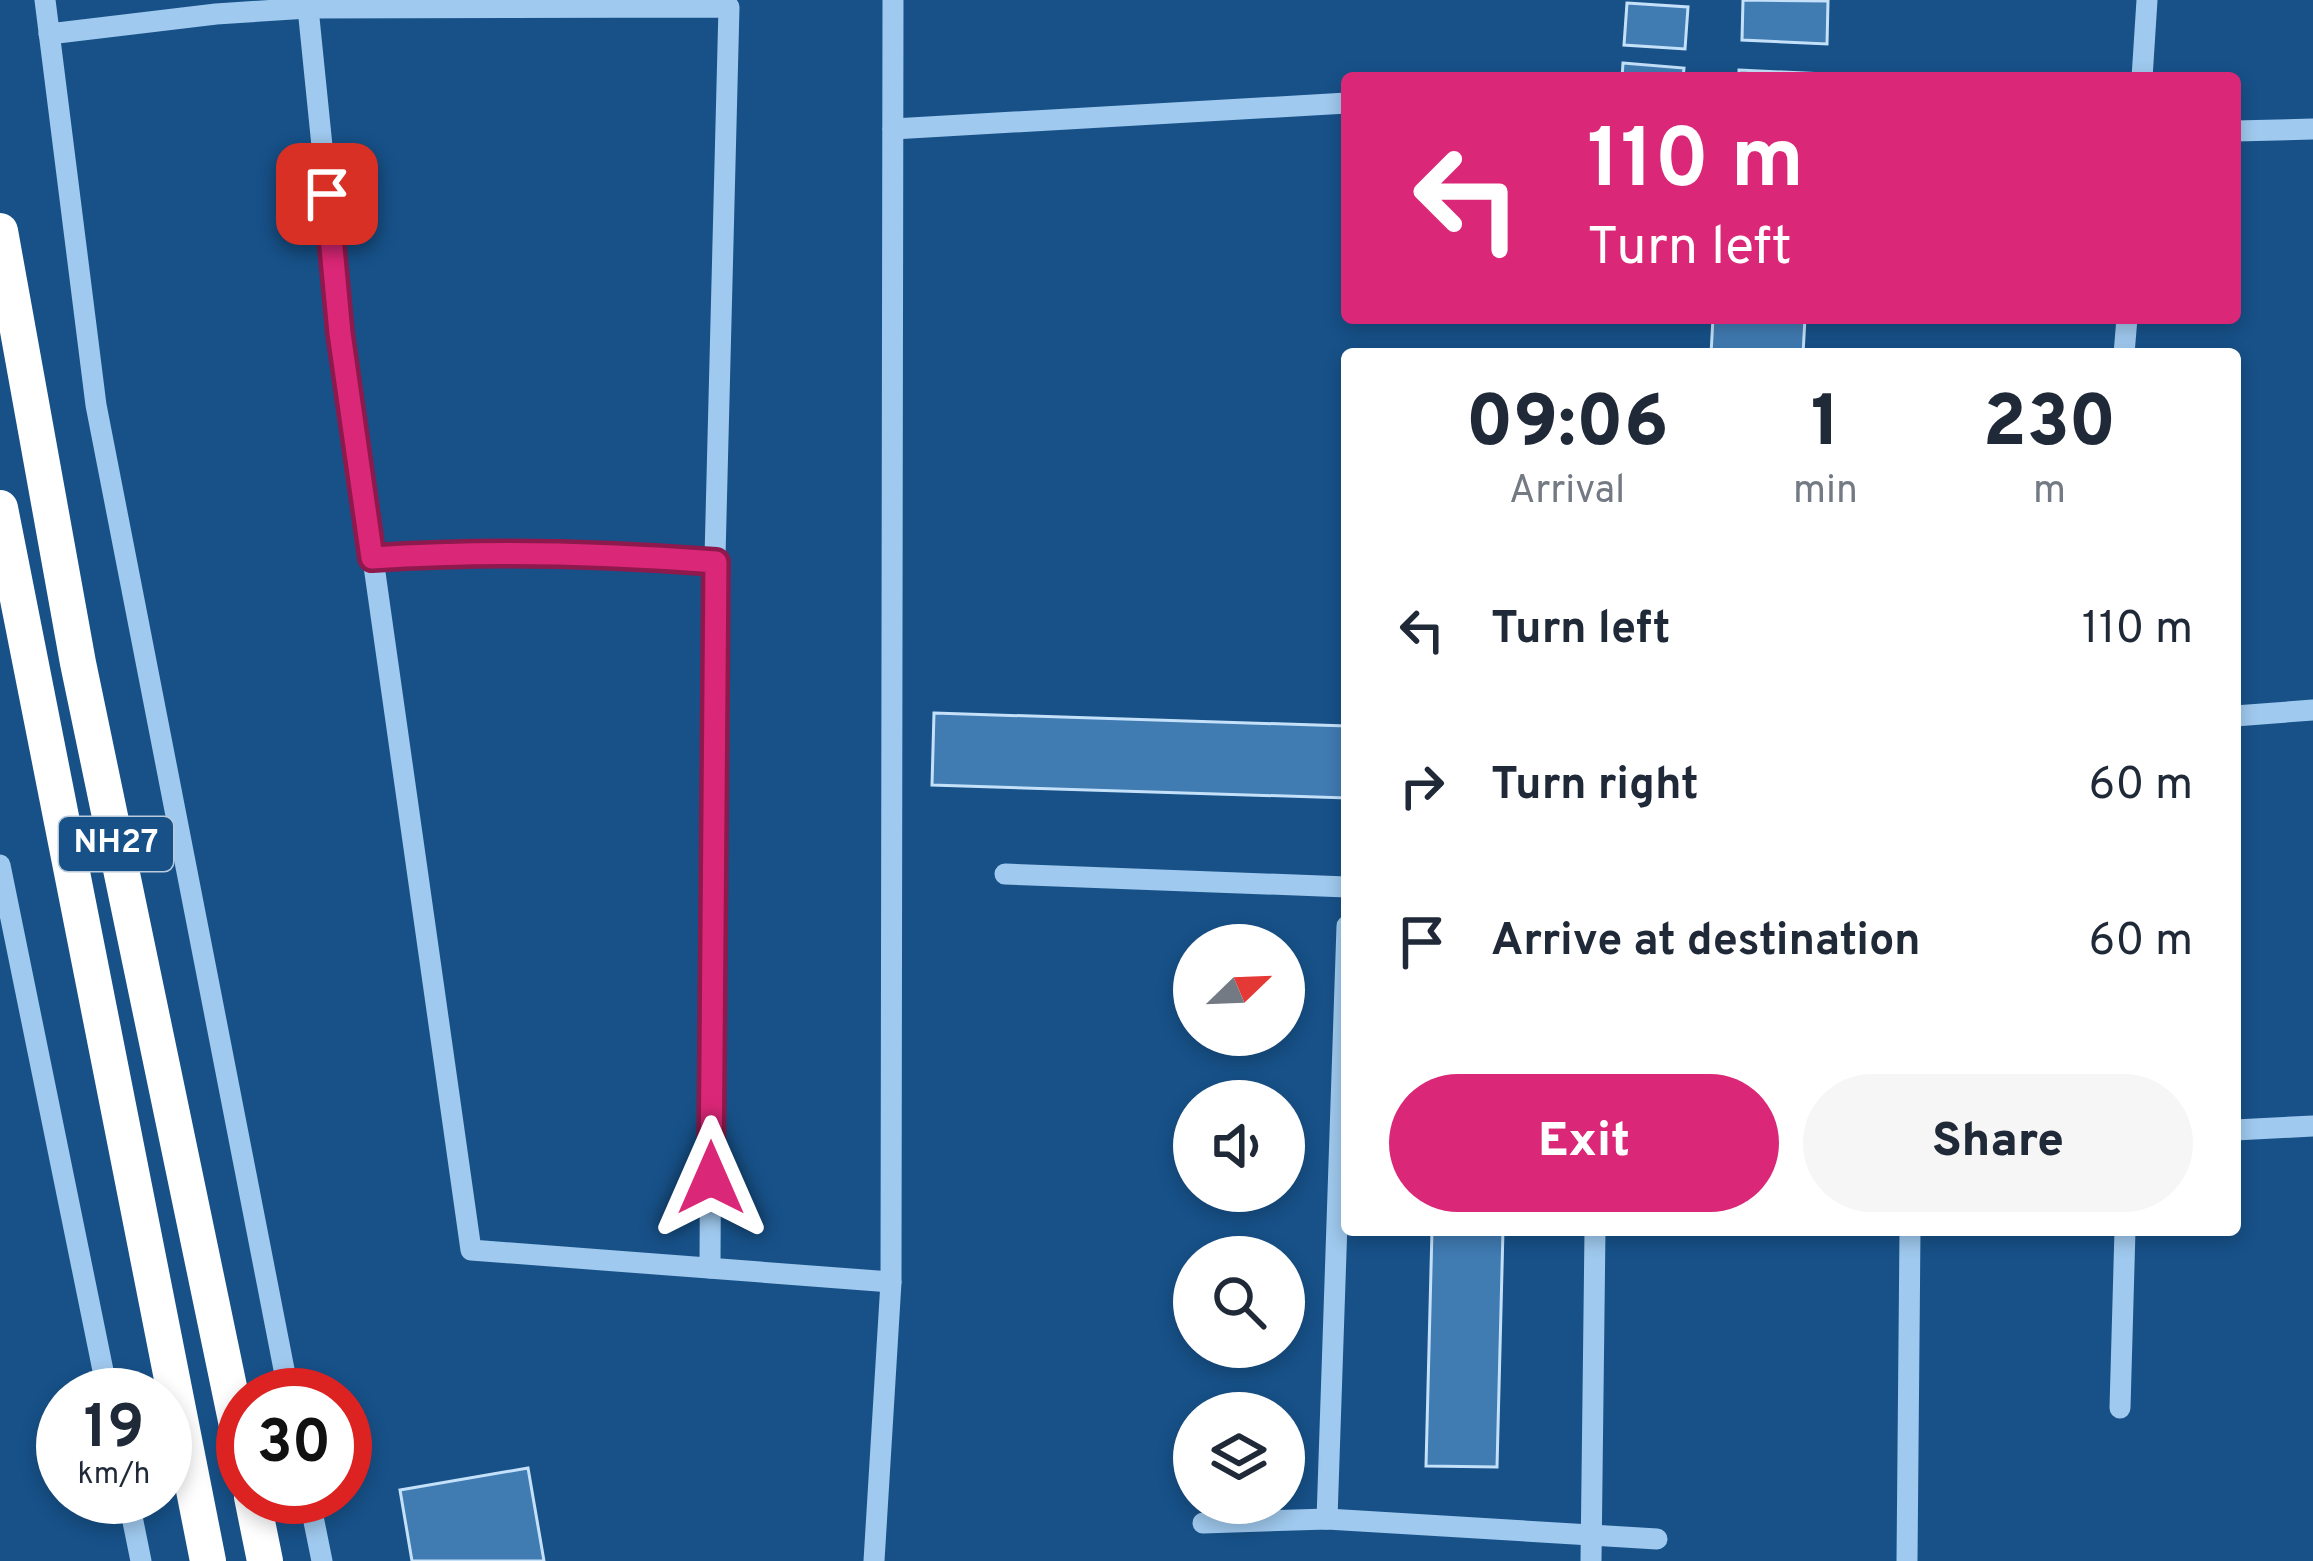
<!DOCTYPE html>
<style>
:root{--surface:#fff;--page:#f6f6f7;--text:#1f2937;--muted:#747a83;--accent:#db2777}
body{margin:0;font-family:Overpass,sans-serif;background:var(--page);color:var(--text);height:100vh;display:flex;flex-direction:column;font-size:45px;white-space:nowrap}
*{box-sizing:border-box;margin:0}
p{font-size:39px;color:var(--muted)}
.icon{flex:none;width:66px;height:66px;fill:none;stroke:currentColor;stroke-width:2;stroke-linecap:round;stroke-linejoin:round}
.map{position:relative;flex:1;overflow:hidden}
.sheet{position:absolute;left:1341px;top:348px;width:900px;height:888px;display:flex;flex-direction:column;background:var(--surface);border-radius:12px;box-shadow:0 6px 18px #0003}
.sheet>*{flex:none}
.guide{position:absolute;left:1341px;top:72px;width:900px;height:252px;border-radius:12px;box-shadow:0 6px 18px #0003;background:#db2777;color:#fff;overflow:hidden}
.needle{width:78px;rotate:67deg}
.fabs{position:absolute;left:1173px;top:924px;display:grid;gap:24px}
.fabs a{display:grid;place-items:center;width:132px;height:132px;border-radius:50%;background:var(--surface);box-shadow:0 6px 18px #0003;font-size:60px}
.speed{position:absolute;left:36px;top:1368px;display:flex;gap:24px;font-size:60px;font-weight:700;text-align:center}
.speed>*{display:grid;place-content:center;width:156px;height:156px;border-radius:50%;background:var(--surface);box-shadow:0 6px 18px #0003;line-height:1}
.speed small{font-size:30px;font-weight:400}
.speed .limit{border:18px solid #d22;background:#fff;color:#111}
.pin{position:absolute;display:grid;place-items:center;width:102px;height:102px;color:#fff;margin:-51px;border-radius:24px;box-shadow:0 6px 18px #0006}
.me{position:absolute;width:132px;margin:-66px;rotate:0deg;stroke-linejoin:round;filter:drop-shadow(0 0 9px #0008)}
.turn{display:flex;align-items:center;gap:42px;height:252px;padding:0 48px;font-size:54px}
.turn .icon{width:156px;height:156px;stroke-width:2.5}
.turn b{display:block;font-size:84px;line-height:102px}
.eta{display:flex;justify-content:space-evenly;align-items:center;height:204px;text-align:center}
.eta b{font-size:72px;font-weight:800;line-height:84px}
.action{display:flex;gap:24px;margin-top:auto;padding:24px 48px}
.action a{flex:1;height:138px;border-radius:72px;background:var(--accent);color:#fff;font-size:48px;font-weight:800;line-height:138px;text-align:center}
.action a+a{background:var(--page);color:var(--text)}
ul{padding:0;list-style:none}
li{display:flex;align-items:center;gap:36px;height:156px;padding:0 48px}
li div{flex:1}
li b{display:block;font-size:45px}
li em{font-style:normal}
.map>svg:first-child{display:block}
.building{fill:#407bb2;stroke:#c5e1fa;stroke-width:3}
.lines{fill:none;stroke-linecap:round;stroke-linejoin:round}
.minor{stroke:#9fc9ee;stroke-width:21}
.highway{stroke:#fff;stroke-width:36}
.route-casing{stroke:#8e194d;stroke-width:30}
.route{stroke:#db2777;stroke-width:21}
.labels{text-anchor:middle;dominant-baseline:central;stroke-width:10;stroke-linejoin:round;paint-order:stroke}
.shield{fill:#175188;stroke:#b9cbdb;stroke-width:3}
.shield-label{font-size:33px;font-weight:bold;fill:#fff}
</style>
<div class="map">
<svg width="2313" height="1561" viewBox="0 0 2313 1561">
<rect width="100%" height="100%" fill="#175188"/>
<g class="building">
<polygon points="1743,0 1828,1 1827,44 1742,40"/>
<polygon points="1627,3 1688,7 1685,49 1624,45"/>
<polygon points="1623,63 1684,68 1683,78 1622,78"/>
<polygon points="1739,70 1824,74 1824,78 1739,78"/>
<polygon points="1713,318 1805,318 1803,354 1711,354"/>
<polygon points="934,713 1347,726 1347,798 932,785"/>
<polygon points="1432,1230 1503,1230 1497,1467 1426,1466"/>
<polygon points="528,1468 544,1561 412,1561 400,1490"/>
</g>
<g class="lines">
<g class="minor">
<polyline points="45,0 96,405 289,1395"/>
<polyline points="308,8 341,333 471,1250 891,1282"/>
<polyline points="49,34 216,14 308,8 729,7 713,635 710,1268"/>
<polyline points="2142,78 2147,0"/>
<polyline points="893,129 1347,103"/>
<polyline points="2235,131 2313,129"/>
<polyline points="2124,354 2127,318"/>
<path d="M372 558C486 549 602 554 716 562"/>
<polyline points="2235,716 2313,710"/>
<polyline points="0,865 108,1395"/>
<polyline points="1005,874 1347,887"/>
<polyline points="2235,1130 2313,1126"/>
<polyline points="2120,1408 2125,1230"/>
<polyline points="128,1497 141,1561"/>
<polyline points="309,1497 322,1561"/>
<polyline points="1327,1519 1347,926"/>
<polyline points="1203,1523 1327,1519 1657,1539"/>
<polyline points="874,1561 891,1282 893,0"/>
<polyline points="1591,1561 1595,1230"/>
<polyline points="1907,1561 1910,1230"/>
</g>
<g class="highway">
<polyline points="0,231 78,663 243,1454"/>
<polyline points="0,508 208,1561"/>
<polyline points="252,1497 265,1561"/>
</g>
</g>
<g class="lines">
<defs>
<path id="route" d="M327 194 340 333 372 558C486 550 602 553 716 562L711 1178"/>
</defs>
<use href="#route" class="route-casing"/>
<use href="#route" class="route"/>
</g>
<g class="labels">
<rect class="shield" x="59" y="817" width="114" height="54" rx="9"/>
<g class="shield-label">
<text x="116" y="844">NH27</text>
</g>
</g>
</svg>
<div class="fabs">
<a><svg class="needle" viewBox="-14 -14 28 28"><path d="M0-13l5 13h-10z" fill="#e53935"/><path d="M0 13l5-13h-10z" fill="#747a83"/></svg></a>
<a><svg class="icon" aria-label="sound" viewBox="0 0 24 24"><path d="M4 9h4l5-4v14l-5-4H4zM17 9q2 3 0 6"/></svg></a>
<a><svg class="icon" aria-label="search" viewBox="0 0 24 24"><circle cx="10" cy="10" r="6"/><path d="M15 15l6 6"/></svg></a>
<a><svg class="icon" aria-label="layers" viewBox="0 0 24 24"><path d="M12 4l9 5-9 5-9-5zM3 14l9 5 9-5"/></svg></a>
</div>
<div class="speed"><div>19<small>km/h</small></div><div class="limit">30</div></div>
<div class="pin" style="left:327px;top:194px;background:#d93025"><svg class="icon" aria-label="arrive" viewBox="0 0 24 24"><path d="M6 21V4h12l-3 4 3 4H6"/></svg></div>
<svg class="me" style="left:711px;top:1178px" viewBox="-20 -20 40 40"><path d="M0-17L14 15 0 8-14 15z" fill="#db2777" stroke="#fff" stroke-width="4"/></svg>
<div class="guide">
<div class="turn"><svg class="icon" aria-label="left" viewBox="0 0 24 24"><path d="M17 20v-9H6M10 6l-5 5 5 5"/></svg><div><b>110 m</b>Turn left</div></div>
</div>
<section class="sheet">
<div class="eta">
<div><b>09:06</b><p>Arrival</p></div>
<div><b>1</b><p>min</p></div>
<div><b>230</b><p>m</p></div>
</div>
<ul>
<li><svg class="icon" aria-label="left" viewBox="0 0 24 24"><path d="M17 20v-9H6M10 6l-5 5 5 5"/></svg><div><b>Turn left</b></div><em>110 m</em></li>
<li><svg class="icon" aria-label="right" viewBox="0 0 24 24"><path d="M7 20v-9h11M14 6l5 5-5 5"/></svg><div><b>Turn right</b></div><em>60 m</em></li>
<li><svg class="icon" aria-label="arrive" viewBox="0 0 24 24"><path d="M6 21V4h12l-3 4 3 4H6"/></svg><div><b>Arrive at destination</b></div><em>60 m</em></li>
</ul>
<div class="action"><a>Exit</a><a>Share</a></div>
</section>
</div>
